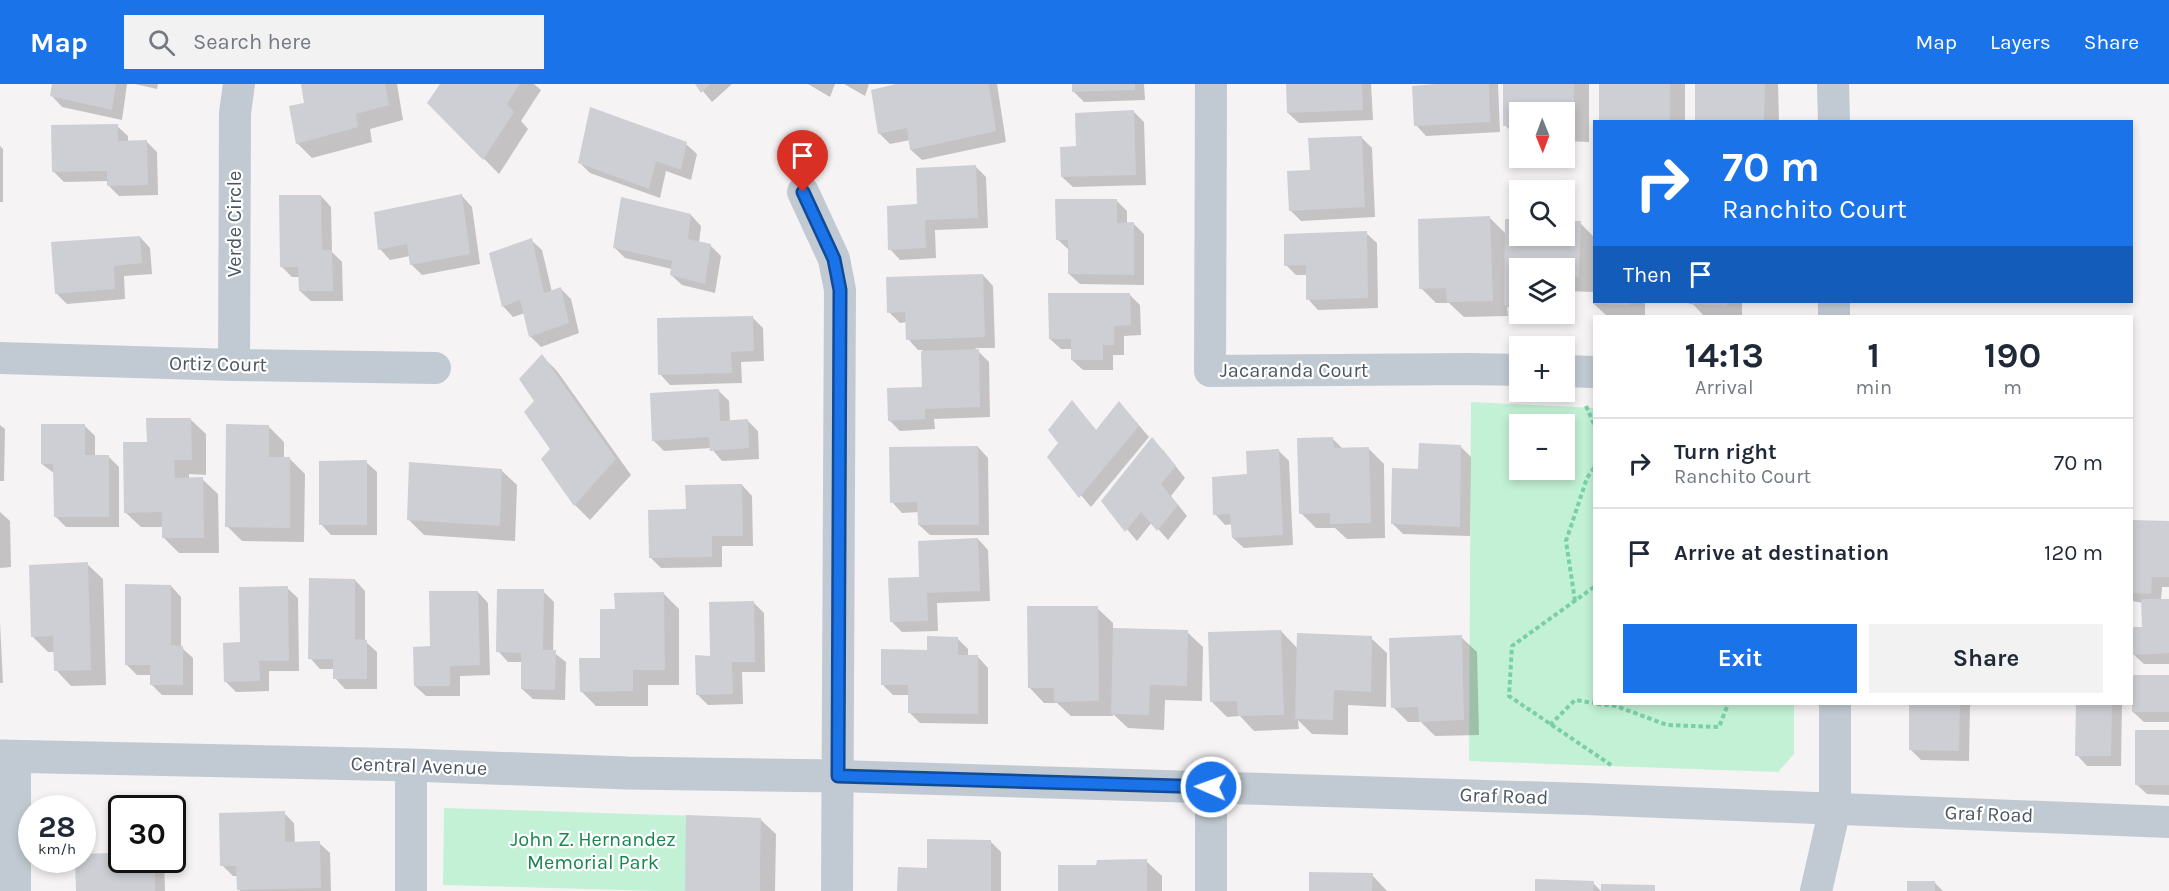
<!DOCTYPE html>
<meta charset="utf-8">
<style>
:root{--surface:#fff;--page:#f2f2f3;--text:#1f2937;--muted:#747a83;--line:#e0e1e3;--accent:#1a73e8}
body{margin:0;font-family:Karla,sans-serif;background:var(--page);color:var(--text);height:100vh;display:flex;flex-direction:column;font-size:22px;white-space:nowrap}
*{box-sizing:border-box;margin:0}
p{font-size:20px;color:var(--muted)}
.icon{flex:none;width:33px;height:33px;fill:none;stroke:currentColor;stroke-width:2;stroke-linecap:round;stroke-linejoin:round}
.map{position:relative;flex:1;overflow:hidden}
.drawer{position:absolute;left:1593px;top:231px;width:540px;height:390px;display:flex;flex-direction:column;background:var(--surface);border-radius:0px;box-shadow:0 3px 9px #0003}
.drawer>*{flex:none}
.top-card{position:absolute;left:1593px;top:36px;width:540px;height:183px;border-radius:0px;box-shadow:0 3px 9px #0003;background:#1a73e8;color:#fff;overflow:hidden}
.needle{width:39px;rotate:179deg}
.tools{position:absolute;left:1509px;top:18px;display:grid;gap:12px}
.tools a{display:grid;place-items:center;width:66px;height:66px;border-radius:0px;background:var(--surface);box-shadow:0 3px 9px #0003;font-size:30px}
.speed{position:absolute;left:18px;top:711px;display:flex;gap:12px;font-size:30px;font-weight:700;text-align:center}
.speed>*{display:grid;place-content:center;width:78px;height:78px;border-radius:50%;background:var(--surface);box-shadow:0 3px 9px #0003;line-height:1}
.speed small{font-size:15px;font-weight:400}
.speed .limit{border:3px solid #111;border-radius:9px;background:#fff;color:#111}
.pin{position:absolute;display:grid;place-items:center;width:51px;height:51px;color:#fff;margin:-62px -26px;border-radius:50% 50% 50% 0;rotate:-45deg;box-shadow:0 0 6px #0007}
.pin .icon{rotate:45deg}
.me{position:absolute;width:66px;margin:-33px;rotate:272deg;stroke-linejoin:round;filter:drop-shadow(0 0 4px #0008)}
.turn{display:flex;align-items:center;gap:21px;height:126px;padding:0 30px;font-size:27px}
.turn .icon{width:78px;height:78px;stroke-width:2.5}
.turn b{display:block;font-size:42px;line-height:51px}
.then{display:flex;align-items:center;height:57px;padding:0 30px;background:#0003;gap:12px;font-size:22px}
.eta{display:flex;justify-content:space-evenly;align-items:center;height:102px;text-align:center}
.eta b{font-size:36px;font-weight:700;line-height:42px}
.cta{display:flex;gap:12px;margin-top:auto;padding:12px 30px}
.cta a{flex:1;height:69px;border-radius:0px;background:var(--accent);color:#fff;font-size:24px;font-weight:700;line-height:69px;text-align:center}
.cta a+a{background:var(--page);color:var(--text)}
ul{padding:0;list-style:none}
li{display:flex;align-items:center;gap:18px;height:90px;padding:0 30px;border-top:2px solid var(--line)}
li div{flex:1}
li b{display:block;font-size:22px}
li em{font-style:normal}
header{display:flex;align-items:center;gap:36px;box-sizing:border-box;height:84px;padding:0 30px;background:var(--accent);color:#fff}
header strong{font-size:28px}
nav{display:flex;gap:33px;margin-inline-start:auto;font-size:21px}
.search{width:420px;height:54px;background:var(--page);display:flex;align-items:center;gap:15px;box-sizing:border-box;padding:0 21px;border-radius:0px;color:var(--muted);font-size:22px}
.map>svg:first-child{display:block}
.green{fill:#c3f1d5;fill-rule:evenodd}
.shadow{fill:#0003}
.building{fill:#cdcfd5}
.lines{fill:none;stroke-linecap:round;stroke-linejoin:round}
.path{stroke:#7ad0a6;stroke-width:4;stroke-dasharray:4.5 3;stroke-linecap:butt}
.minor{stroke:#c1cad2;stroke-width:32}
.tertiary{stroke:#c1cad2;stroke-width:33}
.route-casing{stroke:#114b97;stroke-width:15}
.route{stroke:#1a73e8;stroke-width:10}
.labels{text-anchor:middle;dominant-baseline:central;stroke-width:4.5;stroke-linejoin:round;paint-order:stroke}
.street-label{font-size:20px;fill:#4a5661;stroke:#fff}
.park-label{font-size:20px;fill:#17864f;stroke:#fff}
</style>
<header>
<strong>Map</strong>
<div class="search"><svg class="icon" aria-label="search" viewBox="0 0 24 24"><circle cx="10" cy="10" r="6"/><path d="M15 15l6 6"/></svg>Search here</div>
<nav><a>Map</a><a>Layers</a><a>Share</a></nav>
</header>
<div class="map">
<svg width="2169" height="807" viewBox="0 0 2169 807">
<rect width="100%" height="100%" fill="#f5f3f3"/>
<g class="green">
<path d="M1471 318 1594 324V620H1794V670L1778 688 1469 677ZM1520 340H1564V386H1520Z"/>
<polygon points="444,724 761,734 760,807 658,807 443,801"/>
</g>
<g class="shadow">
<polygon points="53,0 127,0 122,36 62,23 52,12"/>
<polygon points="135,0 158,0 157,5"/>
<polygon points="302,0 397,0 403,36 370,45 372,58 312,74 297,59 306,20"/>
<polygon points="441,0 534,0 541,6 521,37 528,45 499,90 429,19"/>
<polygon points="697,0 732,0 712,18"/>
<polygon points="808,0 835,0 830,13"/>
<polygon points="844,0 869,0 865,12"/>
<polygon points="904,0 997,0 1006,58 922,76 911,66 910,56 890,60 879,49"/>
<polygon points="1073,0 1144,0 1145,16 1084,18 1074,8"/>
<polygon points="1287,0 1371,0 1373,36 1299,39 1288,29"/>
<polygon points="1437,0 1498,0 1500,48 1426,52 1416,41"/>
<polygon points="1505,0 1589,0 1589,58 1564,57 1564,28 1520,28 1520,56 1505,41"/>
<rect x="1601" y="0" width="84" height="38"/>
<polygon points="1696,0 1778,0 1779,38 1696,38"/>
<polygon points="1134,28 1144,38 1146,101 1073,103 1062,93 1078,64"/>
<polygon points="117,42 128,52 128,58 147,58 157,68 158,111 119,112 108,101 108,97 64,98 54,88"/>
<polygon points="1361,53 1372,64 1375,133 1301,137 1290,126 1311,87"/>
<polygon points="686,60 697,70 691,96 666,87 660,114 590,89 579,78"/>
<polygon points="0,62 3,65 3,118 0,118"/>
<polygon points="976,83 986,93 988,144 935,146 936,174 900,176 890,165 918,122"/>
<polygon points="321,112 331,123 332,168 342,178 343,217 311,217 300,207 300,193 292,193 282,183"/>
<polygon points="462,112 472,123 480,180 422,191 411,180 410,172 390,176 380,165"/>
<polygon points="1116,116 1127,127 1127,140 1134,140 1144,150 1144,201 1080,200 1069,190 1069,166 1057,155"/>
<polygon points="691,131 701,142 699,159 710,161 721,172 715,209 682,201 671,191 672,185 625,174 615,164"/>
<polygon points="1490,134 1507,151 1520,152 1564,152 1580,139 1594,153 1594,218 1645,218 1645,232 1607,232 1594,220 1594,208 1564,207 1564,184 1520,184 1520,230 1557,230 1556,237 1521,235 1507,222 1508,232 1464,233 1449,219 1436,219 1421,204"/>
<polygon points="1366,149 1377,159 1378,224 1318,226 1308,215 1307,191 1296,191 1286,181"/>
<polygon points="140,153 150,164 152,190 124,192 125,215 67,220 56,209"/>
<polygon points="531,156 542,166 552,208 560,204 571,215 579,249 541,263 530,252 525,229 513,233 503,222"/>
<polygon points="983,191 993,202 995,264 975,264 989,278 990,333 934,335 935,345 900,347 889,336 923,305 923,266 918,266 908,255 907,238 900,239 889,228"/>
<polygon points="1130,211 1140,221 1141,251 1124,252 1124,271 1113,271 1113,286 1083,286 1072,276 1073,265 1061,265 1050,255"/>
<polygon points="1691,218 1742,218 1742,232 1704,232"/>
<polygon points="752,233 763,244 764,277 741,278 742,299 670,301 660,290"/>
<polygon points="542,272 557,287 631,391 590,436 575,421 552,365 536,317"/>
<polygon points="719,307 729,317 730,338 748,337 758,347 759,375 722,377 711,364 664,367 653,356"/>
<polygon points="1072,318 1097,347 1120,319 1149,353 1091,423 1049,373 1060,359"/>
<polygon points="190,335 206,350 206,391 189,390 189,395 202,395 218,410 219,469 179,469 164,454 163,443 141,443 125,428 148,359"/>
<polygon points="0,341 5,345 4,397 0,397"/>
<polygon points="84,341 95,352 95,373 109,373 119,383 119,443 66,443 55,432 55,390 42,380"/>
<polygon points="269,343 284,358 284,375 290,375 305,390 304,458 242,457 227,442"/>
<polygon points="1333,355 1343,365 1368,364 1384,380 1385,454 1347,455 1335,444 1316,444 1301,429"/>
<polygon points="1460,362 1471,373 1470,452 1403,450 1392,439 1420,387"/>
<polygon points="978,363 988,374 989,451 930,451 919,441 919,428 902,429 892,418"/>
<polygon points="1163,366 1185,394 1171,412 1187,432 1168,456 1152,438 1137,457 1103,417"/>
<polygon points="1278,366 1289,377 1293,461 1244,464 1233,454 1233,440 1225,441 1215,430 1249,392"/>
<polygon points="366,378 377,388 377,451 331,451 321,440"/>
<polygon points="501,386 517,401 515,457 424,451 408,435"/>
<polygon points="742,401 752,412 753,462 722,462 722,483 661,484 651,474 687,426"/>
<polygon points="0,428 10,437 11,483 0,484"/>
<polygon points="2132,437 2169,439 2169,503 2162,503 2161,516 2169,516 2169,580 2144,580 2133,570 2144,545 2143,519 2132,517"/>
<polygon points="978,455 988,466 990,517 937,519 938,547 902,548 892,538 921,494"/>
<polygon points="87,480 103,495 106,601 71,602 56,586 55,568 48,568 33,553"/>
<polygon points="355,496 365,507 365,557 377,568 377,605 345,605 335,594 335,585 320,585 310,574"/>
<polygon points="171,502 181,513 181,563 193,574 193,611 162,611 151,600 151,591 137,591 126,580"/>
<polygon points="287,504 298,514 299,587 269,587 269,607 236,608 225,597"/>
<polygon points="543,507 554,518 553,568 566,578 565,616 533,615 522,605 523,578 508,578 498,567"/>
<polygon points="478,508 488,519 490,591 460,592 460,612 426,612 415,602 432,564"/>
<polygon points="664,510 679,525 679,601 648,601 648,622 596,622 581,607 602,576 616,527"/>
<polygon points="754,519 764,529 765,588 742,588 743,620 708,621 697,610 711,573"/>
<polygon points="1097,524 1113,539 1113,545 1187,548 1203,563 1202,617 1165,616 1164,646 1128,644 1113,630 1113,632 1071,632 1057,619 1044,619 1029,603"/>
<polygon points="0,538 3,599 0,599"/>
<polygon points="1281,547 1298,565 1371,554 1387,569 1386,623 1348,621 1348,651 1312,650 1298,636 1299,645 1254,647 1240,632 1227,633 1212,618"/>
<polygon points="1461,553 1477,568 1479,651 1435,652 1421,638 1408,638 1393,623"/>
<polygon points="957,554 968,565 968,573 978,573 988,584 988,640 920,639 910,629 910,611 893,611 883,601 929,567"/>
<polygon points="2169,593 2169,638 2144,638 2133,628"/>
<polygon points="1911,620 1970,620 1969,677 1921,676 1910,665"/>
<polygon points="2078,620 2122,620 2121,682 2087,682 2077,671"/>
<polygon points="2169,648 2169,711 2147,710 2136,700"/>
<polygon points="284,729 294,739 295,759 319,759 330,769 331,807 240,807 238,792 233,792 222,781"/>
<polygon points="760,735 776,750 775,807 687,807"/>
<polygon points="991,758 1001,768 1001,807 899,807 928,785"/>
<polygon points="77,776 164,776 165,807 77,807"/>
<polygon points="1146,777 1162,792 1162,807 1059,807 1098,782"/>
<polygon points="1372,791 1387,807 1311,807"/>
<polygon points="1593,799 1601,807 1537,807"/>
<polygon points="1935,799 1943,807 1908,807"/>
</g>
<g class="building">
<polygon points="52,0 116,0 112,26 50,12"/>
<polygon points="301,0 385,0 389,21 356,30 358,43 296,60 289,22 304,19"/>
<polygon points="440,0 520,0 507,20 514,28 483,76 427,19"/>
<polygon points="695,0 710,0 701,9"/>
<polygon points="896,0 989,0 996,47 910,66 907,44 878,50 871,6"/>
<polygon points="1072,0 1135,0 1135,6 1072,8"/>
<polygon points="1286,0 1362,0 1363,26 1287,29"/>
<polygon points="1435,0 1489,0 1490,38 1414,42 1412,2"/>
<polygon points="1503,0 1574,0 1574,43 1564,43 1564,28 1520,28 1520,42 1503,42"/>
<rect x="1599" y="0" width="71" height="38"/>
<polygon points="1695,0 1765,0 1764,38 1695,38"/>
<polygon points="590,23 687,58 681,86 656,77 649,105 578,79"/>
<polygon points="1134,26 1136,91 1061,93 1060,63 1076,62 1075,29"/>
<polygon points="118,40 118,57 147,56 148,101 107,102 107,87 52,88 51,41"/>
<polygon points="1362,52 1365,123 1289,127 1287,87 1310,86 1308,54"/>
<polygon points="976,81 978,134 925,136 926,164 888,166 887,122 917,120 916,84"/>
<polygon points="462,110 470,170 410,181 407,160 378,166 374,128"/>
<polygon points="279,111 321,111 322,166 332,166 333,207 299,207 298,183 280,183"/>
<polygon points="621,113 691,130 688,155 711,160 705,200 670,191 672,177 613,164"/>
<polygon points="1055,115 1117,115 1117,139 1134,138 1134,191 1068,190 1068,156 1056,156"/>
<polygon points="1490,132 1493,217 1447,218 1446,204 1419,205 1418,135"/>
<polygon points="1505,135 1520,135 1520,152 1564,152 1564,137 1581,137 1579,193 1564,193 1564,184 1520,184 1520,221 1504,221"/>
<polygon points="1367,147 1368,214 1306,216 1306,181 1284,182 1284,150"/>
<polygon points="140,152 142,179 114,182 115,205 55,210 51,158"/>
<polygon points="532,154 544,209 561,203 569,239 529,253 520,216 502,223 489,169"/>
<polygon points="983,190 985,253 906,256 905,228 887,229 886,193"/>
<polygon points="1048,209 1130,209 1131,241 1114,242 1114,261 1103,261 1103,276 1071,276 1071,255 1049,255"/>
<polygon points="1593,218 1630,218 1630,221 1593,220"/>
<polygon points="1689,218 1727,218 1727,222 1689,220"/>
<polygon points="753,232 754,267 731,268 732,289 658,291 657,234"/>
<polygon points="979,265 980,323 925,325 925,335 888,337 887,304 922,303 921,267"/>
<polygon points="542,270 616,375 574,422 541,375 550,365 524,328 534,317 519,295"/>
<polygon points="719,305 720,337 748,335 749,364 710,367 709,353 652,357 650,309"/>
<polygon points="1072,316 1096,346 1119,317 1139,342 1079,414 1047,373 1058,359 1048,346"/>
<polygon points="146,334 191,334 192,376 174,376 175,394 203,393 204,454 162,454 162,428 124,429 123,358 147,358"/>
<polygon points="41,340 85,340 85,371 109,371 109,433 54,433 53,380 41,380"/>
<polygon points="226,340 269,341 269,373 290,373 290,444 225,443"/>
<polygon points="1152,353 1176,382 1161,400 1178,421 1157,447 1141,428 1125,448 1101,417"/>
<polygon points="1333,353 1334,364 1369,363 1371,439 1330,440 1330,429 1299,430 1297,354"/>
<polygon points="1419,359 1461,361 1460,443 1391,440 1392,384 1418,385"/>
<polygon points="978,362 979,441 918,441 917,418 890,419 889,363"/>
<polygon points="1279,365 1283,451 1232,454 1230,430 1213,431 1212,393 1247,390 1246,367"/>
<polygon points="367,376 367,441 319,441 319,377"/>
<polygon points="409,378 502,385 500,442 407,436"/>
<polygon points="742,400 743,452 712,452 712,473 649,474 648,426 686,425 685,401"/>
<polygon points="2132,436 2169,437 2169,493 2152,493 2151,510 2132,509"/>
<polygon points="978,454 980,507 927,509 928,537 890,538 888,494 919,493 918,457"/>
<polygon points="88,478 91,586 54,587 53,552 31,553 29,481"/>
<polygon points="309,494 355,495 355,555 367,556 367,595 333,595 333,575 308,575"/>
<polygon points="125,500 171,501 171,561 183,562 183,601 150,601 150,581 125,581"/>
<polygon points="288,502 289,577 259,577 260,597 224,598 223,559 240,558 239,503"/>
<polygon points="497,505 544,505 543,566 556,566 555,606 521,605 521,569 496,568"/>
<polygon points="429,507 478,507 480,581 450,582 450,602 414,602 413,563 430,562"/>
<polygon points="664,508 665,586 633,586 633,607 580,608 579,574 600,574 600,525 615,525 614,509"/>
<polygon points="2141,515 2169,515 2169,569 2132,571 2132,543 2142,543"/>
<polygon points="754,517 755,578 732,578 733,610 696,611 695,571 710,572 709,518"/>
<polygon points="1027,522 1098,522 1099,617 1054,618 1054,604 1028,604"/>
<polygon points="1113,544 1188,546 1187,602 1150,601 1149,631 1111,630"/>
<polygon points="1281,546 1284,631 1238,632 1237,617 1210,618 1208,548"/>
<polygon points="1297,549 1372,552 1371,608 1334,606 1333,636 1295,635"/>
<polygon points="1462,551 1464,636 1419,638 1418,623 1391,624 1389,554"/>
<polygon points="927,552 958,553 958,571 978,571 978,630 908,629 908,601 881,601 881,565 927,566"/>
<rect x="2132" y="591" width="37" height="37"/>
<polygon points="1909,620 1960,620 1959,667 1909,666"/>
<polygon points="2076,620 2112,620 2111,672 2075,672"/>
<rect x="2135" y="646" width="34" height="55"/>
<polygon points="285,727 285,758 320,757 321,804 237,806 236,782 220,782 219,729"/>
<polygon points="686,731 761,734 760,807 685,807"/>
<polygon points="110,739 122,739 122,776 155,776 155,807 76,807 75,776 82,776 82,770 111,769"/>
<polygon points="927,755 991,756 991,807 897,807 898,783 927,784"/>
<polygon points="1147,775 1147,807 1058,807 1058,781 1096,781 1097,776"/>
<polygon points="1309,788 1373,789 1372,807 1309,807"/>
<polygon points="1535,795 1594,797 1593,807 1535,807"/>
<rect x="1907" y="797" width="28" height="10"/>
<polygon points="1601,800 1655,801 1655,807 1601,807"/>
</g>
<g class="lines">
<g class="path">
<polyline points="1586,322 1594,340"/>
<polyline points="1594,503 1512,562 1509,612 1611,681"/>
<polyline points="1575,517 1566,457 1587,394 1594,384"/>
<polyline points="1597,620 1616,622 1667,641 1719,643 1728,620"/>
<polyline points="1550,641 1575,616 1594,619"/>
</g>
<g class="minor">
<polyline points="1211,0 1210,287 1470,285 1520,286"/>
<polyline points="1833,0 1834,38"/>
<polyline points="803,108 834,175 840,206 837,807"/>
<polyline points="1834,218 1834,232"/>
<polyline points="0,274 234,281 435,284"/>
<polyline points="234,281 235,29 239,0"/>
<polyline points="1564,287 1594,288"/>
<polyline points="15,673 15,807"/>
<polyline points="838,692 1585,715 2169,738"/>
<polyline points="1211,703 1211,807"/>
<polyline points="411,807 411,681"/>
<polyline points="1816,807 1835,724 1835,620"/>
</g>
<polyline class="tertiary" points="0,672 411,681 628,689 838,692"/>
</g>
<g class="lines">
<defs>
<polyline id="route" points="803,108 834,175 840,206 838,692 1211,703"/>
</defs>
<use href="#route" class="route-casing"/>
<use href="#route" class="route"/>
</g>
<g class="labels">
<g class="street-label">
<text transform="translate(234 140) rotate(-90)">Verde Circle</text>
<text transform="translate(218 280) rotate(1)">Ortiz Court</text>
<text x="1294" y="286">Jacaranda Court</text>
<text transform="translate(419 682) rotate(2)">Central Avenue</text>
<text transform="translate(1504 712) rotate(2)">Graf Road</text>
<text transform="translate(1989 730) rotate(2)">Graf Road</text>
</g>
<g class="park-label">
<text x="593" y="755">John Z. Hernandez<tspan x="593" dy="23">Memorial Park</tspan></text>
</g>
</g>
</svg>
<div class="tools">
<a><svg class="needle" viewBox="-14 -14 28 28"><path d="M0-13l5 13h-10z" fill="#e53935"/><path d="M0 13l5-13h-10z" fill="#747a83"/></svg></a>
<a><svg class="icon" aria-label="search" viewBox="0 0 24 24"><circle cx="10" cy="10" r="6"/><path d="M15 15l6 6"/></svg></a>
<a><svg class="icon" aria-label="layers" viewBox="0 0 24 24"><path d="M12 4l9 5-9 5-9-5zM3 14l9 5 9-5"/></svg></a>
<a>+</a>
<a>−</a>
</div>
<div class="speed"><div>28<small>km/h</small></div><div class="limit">30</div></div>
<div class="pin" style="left:803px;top:108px;background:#d93025"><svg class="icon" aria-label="arrive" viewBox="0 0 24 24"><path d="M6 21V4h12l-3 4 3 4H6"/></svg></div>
<svg class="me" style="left:1211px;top:703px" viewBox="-20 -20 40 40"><circle r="17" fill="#1a73e8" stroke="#fff" stroke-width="3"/><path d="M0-11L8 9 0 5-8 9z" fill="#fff"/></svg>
<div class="top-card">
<div class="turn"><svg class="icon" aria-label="right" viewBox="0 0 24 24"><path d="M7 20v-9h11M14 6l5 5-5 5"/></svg><div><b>70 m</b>Ranchito Court</div></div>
<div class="then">Then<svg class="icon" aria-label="arrive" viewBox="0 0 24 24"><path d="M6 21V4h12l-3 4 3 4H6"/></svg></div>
</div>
<section class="drawer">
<div class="eta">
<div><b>14:13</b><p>Arrival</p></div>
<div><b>1</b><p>min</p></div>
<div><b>190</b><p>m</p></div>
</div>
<ul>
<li><svg class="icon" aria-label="right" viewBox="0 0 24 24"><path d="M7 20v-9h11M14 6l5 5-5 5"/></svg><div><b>Turn right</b><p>Ranchito Court</p></div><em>70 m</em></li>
<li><svg class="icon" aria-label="arrive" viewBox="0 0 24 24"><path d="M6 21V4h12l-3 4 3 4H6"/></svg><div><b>Arrive at destination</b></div><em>120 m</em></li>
</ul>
<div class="cta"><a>Exit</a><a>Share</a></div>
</section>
</div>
